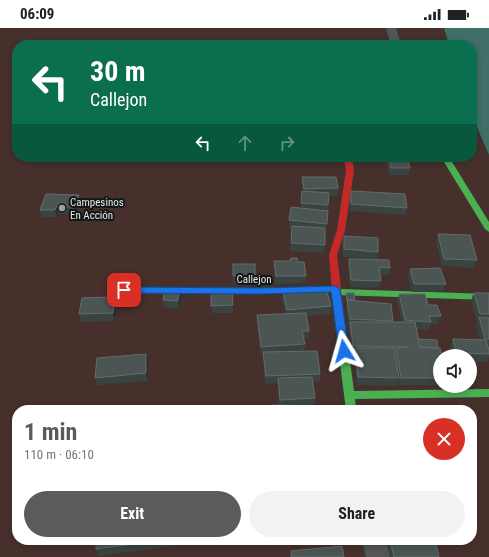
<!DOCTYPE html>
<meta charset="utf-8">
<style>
:root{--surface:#fff;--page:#f2f2f2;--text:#202124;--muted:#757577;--accent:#595b5c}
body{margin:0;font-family:"Roboto Condensed",sans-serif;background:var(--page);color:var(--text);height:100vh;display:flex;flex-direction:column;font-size:15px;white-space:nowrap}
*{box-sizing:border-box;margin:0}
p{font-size:13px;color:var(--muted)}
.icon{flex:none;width:22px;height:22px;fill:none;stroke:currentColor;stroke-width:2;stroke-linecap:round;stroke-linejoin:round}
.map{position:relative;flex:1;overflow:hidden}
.details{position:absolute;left:12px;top:377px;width:465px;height:140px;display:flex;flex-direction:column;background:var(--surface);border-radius:16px;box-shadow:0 2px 6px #0003}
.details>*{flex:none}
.banner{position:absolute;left:12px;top:12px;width:465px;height:122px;border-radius:16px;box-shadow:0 2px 6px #0003;background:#0b6e4f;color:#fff;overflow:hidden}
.buttons{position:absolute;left:433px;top:321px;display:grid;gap:8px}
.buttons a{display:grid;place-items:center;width:44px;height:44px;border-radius:50%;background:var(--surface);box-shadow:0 2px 6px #0003;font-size:20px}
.pin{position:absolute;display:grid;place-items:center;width:34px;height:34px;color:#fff;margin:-17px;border-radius:8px;box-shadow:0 2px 6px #0006}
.me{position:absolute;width:44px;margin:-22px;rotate:352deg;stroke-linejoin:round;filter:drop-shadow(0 0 3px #0008)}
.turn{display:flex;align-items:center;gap:14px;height:84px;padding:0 12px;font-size:18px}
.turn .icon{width:52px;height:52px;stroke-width:2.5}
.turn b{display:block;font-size:28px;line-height:34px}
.lanes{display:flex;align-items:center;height:38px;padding:0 12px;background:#0003;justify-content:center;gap:20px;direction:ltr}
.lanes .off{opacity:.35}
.round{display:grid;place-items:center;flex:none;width:42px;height:42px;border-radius:21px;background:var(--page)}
.overview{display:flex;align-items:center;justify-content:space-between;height:68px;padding:0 12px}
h1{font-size:24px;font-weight:700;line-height:30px;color:var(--accent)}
.action{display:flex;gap:8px;margin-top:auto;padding:8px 12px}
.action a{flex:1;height:46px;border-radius:24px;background:var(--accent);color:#fff;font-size:16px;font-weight:700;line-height:46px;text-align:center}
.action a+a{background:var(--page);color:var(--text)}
.status{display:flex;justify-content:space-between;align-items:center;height:28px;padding:0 20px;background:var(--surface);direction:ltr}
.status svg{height:11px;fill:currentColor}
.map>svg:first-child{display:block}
.green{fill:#47302c;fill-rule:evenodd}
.water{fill:#3f6f67}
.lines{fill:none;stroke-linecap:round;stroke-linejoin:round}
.street-casing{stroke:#363938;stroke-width:2}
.fast-casing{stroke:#363938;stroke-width:2}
.jam-casing{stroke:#363938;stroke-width:2}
.street{fill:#545555;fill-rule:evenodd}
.fast{fill:#4caf50;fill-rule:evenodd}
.jam{fill:#c62828;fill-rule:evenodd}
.wall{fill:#394442}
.shaded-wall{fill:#262e2c}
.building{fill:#4b5654;stroke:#636c6b}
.route{fill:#1a73e8;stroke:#114b97}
.poi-dot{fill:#9ea1a0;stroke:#121716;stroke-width:1.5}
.labels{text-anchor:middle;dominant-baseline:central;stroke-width:4;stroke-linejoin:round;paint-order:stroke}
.poi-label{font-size:11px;fill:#e4e7e6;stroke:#121716;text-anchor:start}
.street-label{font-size:11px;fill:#e4e7e6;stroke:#121716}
</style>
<div class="status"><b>06:09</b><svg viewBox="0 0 49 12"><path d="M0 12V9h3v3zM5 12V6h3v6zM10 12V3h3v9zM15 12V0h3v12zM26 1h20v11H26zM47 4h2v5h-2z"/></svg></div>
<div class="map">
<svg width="489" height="529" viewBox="0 0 489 529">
<rect width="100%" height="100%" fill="#1c1f1e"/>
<path class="green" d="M0 0H444L449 17H17V129H472V88L489 127V529H0ZM440 328H470V358H440ZM17 382H472V512H17Z"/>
<polygon class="water" points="444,0 489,0 489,127 472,88 472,17 449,17"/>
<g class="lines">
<defs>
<g id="street">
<polygon points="386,0 396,0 401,17 391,17"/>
<polygon points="362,512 386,512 390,529 366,529"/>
</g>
<g id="fast">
<polygon points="441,129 449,129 489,194 489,204 485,201"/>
<polygon points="336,258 340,261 489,266 489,272 336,267 332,264 259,266 124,265 120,262 124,259 259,260"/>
<polygon points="339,285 342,286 344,288 354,363 489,361 489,369 355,371 356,382 346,382 334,288 336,286"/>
</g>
<polygon id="jam" points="344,129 352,129 354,143 345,202 337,227 344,288 342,290 336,290 334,288 329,227 337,202 346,143"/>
</defs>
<use href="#street" class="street-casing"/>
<use href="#fast" class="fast-casing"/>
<use href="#jam" class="jam-casing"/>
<use href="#street" class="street"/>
<use href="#fast" class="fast"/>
<use href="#jam" class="jam"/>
</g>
<g class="wall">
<polygon points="388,129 407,129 410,140 408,147 390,147 387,135"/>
<polygon points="302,149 338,160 337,168 328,168 328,183 326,203 325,203 324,225 290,223 292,200 289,200 289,192 301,180 303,163 302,157"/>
<polygon points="351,163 407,180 405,187 350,183 350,170"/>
<polygon points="80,174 76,187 58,186 57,189 42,189 40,182"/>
<polygon points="438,206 477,232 474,240 442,238 436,213"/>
<polygon points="344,208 378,224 377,232 343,229 343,215"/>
<polygon points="349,231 390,240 389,247 380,247 381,253 379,260 350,259 348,238"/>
<polygon points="274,233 298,234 306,248 305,255 275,256 274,240"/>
<polygon points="255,236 255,256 233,256 233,248"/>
<polygon points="410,241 446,256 443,263 412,264 408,249"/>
<polygon points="180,260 181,268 179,280 164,280 163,272"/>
<polygon points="211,261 233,277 233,285 212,285"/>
<polygon points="283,264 331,278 330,286 306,288 309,303 308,310 303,311 305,316 304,323 320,346 320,353 313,354 315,370 314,378 333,382 272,382 272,377 279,377 278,355 265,356 263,332 263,326 261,326 257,294 257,287 286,286 282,271"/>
<polygon points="346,265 355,272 354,273 393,293 393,294 402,294 397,273 399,266 428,277 441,288 438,296 430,296 429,302 416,301 418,311 440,328 440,357 399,357 398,352 397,358 357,357 354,326 352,326 349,302 349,299 346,280 347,275 346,269"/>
<polygon points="474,265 489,265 489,318 488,318 489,322 489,329 487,334 470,333 470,328 453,328 450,318 453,311 480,312 476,297 477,294 471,272"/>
<polygon points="115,269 117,277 115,293 81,294 79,286"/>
<polygon points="148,333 148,353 97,357 95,350"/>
<polygon points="96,512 180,512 180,517 98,528 96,521"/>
<polygon points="389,512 435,512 439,529 390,529 388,516"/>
</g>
<g class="shaded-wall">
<polygon points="79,167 80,174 76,187 75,179"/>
<polygon points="56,179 58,186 57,189 55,182"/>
<polygon points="180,260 181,268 179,280 178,273"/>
<polygon points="115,269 117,277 115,293 113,285"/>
<polygon points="146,326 148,333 148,353 146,345"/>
</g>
<g class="building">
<polygon points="389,129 407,129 410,140 391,140"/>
<polygon points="302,149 336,149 338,160 304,161"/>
<polygon points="302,163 329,165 328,177 301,175"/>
<polygon points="351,163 405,166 407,180 351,176"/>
<polygon points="46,166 79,167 75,179 56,179 55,182 40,182"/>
<polygon points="291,179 328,183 327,196 289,192"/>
<polygon points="292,198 325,200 325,217 291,215"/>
<polygon points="438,206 470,207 477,232 444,231"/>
<polygon points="344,208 378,210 378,224 344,221"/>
<polygon points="291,230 297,230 298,234 304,234 306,248 276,248 274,233 290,233"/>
<polygon points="349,231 389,232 390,240 379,239 381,253 351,252"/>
<polygon points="233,236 255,236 255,249 233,248"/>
<polygon points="440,240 446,256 414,256 410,241"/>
<polygon points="165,260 180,260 178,273 163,272"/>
<polygon points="326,260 331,278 287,282 283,264"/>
<polygon points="211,261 232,261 233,277 211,278"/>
<polygon points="346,265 354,265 355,272 347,272"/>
<polygon points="474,265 489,265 489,286 480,286"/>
<polygon points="399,266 425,266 428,277 437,277 441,288 429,288 431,294 405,292"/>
<polygon points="115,269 113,285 79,286 82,270"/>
<polygon points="347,272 391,276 393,293 350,291"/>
<polygon points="306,285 309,303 302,303 305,316 261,319 257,287"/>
<polygon points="479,289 489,290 489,311 485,311"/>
<polygon points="350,294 415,294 420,319 440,320 442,328 440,328 440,350 401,350 396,320 409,319 353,318"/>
<polygon points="418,311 437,312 438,320 420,319"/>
<polygon points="453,311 486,312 489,322 489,326 456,325"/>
<polygon points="355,320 394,320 399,350 358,349"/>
<polygon points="317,323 320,346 266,348 263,324"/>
<polygon points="146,326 146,345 95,350 97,330"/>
<polygon points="312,349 315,370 280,372 278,350"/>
<polygon points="272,377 333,378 333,382 272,382"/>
<rect x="369" y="381" width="47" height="1"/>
<polygon points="96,512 164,512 96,521"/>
<polygon points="390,512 435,512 439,529 394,529"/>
<polygon points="342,518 344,529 291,529 291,523"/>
</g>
<polygon class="route" points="336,258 340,261 349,323 344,327 339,323 331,264 259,266 124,265 120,262 124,259 259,260"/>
<circle class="poi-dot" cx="62" cy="180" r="4"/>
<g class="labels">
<g class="poi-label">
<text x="70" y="174">Campesinos<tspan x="70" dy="13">En Acción</tspan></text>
</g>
<g class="street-label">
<text x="254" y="251">Callejon</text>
</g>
</g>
</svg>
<div class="buttons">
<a><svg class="icon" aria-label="sound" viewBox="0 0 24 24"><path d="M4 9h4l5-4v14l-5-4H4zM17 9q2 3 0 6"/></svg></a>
</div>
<div class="pin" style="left:124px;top:262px;background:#d93025"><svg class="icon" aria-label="arrive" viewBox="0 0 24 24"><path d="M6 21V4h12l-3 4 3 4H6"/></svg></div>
<svg class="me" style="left:344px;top:323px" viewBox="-20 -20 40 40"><path d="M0-17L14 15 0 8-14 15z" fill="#1a73e8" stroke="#fff" stroke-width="4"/></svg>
<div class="banner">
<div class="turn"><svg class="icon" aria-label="left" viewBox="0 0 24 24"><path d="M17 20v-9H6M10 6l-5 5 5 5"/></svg><div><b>30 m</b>Callejon</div></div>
<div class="lanes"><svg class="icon" aria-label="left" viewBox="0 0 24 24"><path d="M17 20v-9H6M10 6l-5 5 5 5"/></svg><svg class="icon off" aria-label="ahead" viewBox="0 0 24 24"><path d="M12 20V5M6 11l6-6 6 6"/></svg><svg class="icon off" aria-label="right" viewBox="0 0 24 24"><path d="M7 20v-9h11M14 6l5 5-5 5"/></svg></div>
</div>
<section class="details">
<div class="overview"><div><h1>1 min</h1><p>110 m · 06:10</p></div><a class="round" style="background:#d93025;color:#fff"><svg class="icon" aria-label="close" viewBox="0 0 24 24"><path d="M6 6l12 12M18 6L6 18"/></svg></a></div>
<div class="action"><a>Exit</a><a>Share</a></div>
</section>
</div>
